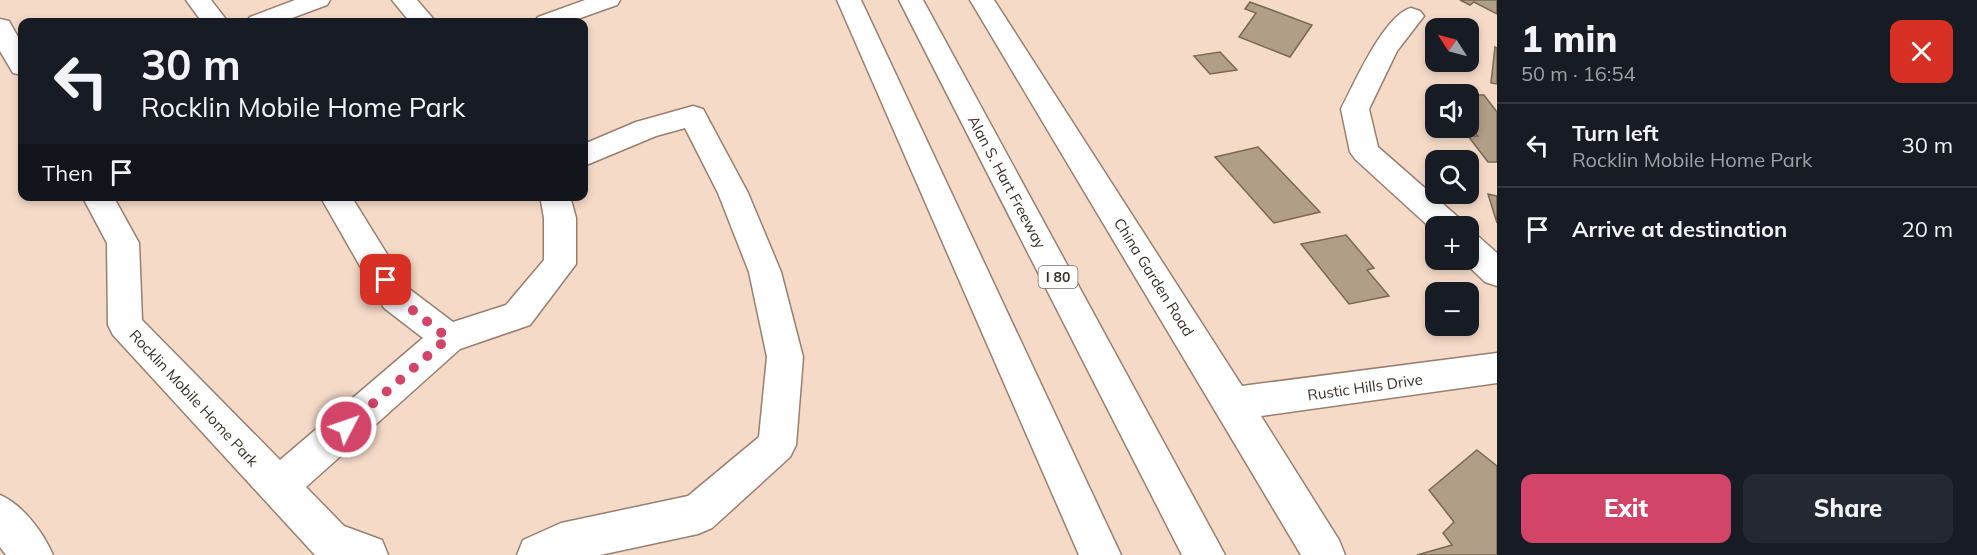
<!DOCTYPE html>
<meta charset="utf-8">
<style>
:root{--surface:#171b24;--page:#242831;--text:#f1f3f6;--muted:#9ea1a6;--line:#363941;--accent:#d34469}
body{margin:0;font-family:Mulish,sans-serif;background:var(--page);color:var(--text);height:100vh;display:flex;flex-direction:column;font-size:22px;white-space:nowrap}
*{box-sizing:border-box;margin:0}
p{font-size:20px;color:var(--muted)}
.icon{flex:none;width:33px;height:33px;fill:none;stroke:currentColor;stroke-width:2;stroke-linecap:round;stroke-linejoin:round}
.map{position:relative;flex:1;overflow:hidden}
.side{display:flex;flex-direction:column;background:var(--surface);width:480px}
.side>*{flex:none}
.banner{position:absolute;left:18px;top:18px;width:570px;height:183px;border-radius:12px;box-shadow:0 3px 9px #0003;background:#171b24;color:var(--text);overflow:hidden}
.needle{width:39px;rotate:306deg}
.tools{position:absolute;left:1425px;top:18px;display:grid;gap:12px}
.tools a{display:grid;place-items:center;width:54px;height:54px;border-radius:12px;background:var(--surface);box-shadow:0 3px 9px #0003;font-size:30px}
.pin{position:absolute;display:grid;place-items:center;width:51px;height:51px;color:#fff;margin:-26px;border-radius:12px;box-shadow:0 3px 9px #0006}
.me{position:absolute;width:66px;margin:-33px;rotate:49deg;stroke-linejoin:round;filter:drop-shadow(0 0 4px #0008)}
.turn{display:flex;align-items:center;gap:21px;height:126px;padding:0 24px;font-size:27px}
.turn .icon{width:78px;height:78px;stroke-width:2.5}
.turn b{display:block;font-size:42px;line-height:51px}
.then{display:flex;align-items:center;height:57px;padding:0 24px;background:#0003;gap:12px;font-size:22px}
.round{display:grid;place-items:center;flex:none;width:63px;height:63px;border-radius:12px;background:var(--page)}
.headline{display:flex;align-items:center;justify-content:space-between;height:102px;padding:0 24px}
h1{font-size:36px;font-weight:800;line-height:45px}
.button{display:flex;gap:12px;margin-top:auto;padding:12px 24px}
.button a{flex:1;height:69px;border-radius:12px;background:var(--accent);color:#fff;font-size:24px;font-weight:800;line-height:69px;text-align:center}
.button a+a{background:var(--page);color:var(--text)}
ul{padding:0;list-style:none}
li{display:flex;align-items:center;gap:18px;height:84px;padding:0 24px;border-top:2px solid var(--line)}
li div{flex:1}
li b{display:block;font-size:22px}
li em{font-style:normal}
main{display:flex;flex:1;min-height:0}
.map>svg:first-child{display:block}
.building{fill:#b09e87;stroke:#796853;stroke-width:1.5}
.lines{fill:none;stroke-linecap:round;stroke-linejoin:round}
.minor-casing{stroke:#987f6f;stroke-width:3}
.highway-casing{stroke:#987f6f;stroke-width:3}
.minor{fill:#fff;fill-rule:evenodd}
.highway{fill:#fff;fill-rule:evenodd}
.route{stroke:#d34469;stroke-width:10;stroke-dasharray:0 18}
.labels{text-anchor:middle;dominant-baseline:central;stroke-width:4.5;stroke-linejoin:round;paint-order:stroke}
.shield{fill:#fff;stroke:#746d68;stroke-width:1.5}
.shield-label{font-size:14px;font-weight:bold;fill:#392f28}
.street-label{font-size:15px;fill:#392f28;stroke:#fff}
</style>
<main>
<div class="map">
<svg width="1497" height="555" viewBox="0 0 1497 555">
<rect width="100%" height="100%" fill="#f5dac8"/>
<g class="building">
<polygon points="1460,0 1497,0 1497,14 1474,2 1470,5"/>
<polygon points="1250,2 1312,25 1290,57 1239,37 1256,13 1245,9"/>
<polygon points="1495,47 1497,48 1497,84 1491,83"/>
<polygon points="1220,52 1237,70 1210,74 1194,56"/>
<polygon points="1468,95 1484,95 1497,112 1497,162 1488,162 1468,136 1478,136 1475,132 1465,132 1462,128 1468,128"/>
<polygon points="1258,147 1320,212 1274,223 1215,157"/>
<polygon points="1488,194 1497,196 1497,223"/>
<polygon points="1346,235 1374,268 1367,270 1389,296 1349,304 1301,244"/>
<polygon points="1477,450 1497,466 1497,555 1417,555 1452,545 1443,533 1454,522 1429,490"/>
</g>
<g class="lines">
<defs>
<g id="minor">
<polygon points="186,0 211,0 228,22 202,22"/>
<polygon points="295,0 330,0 327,5 281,22 246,22 250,17"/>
<polygon points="392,0 417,0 436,22 410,22"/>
<polygon points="585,0 620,0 617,5 569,22 534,22 538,17"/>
<polygon points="970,0 994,0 1242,386 1497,353 1497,383 1261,416 1339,540 1345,555 1301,555"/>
<path d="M1411 8 1420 11 1424 16 1397 51 1369 109 1378 147 1459 218 1464 226H1436V233L1355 159 1350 152 1341 109C1354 84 1384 15 1411 8Z"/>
<polygon points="0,19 9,21 22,44 22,75 13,73 0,51"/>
<polygon points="693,106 703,109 748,193 781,272 803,357 796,445 790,457 712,528 698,534 600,555 517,555 523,540 561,523 688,496 759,437 767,357 749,272 718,193 685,128 656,136 584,166 584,144 636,122"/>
<polygon points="82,196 113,196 139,243 142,320 280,460 423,338 384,308 320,196 351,196 408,288 453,322 506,305 544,260 544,218 540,196 570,196 576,218 576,264 530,325 460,349 306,487 344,526 382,540 388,555 315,555 113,335 108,325 107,243"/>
<polygon points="1468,234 1479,237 1497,253 1497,286 1485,282 1462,260 1468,260"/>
<path d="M0 495C23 505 43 532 53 555H6L0 547Z"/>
</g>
<g id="highway">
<polygon points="837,0 861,0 1121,555 1079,555"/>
<polygon points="899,0 923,0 1225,555 1182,555"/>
</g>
</defs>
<use href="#minor" class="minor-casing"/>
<use href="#highway" class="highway-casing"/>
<use href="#minor" class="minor"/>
<use href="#highway" class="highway"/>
</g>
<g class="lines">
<polyline class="route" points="346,427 448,338 396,297 386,280"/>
</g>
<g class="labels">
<rect class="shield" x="1038.5" y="266" width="39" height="22" rx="4.5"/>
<g class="shield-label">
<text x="1058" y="277">I 80</text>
</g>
<g class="street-label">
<text transform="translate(1007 182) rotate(62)">Alan S. Hart Freeway</text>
<text transform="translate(1154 277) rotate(58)">China Garden Road</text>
<text transform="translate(1365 387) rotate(-8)">Rustic Hills Drive</text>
<text transform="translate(194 398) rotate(47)">Rocklin Mobile Home Park</text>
</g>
</g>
</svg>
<div class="tools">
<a><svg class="needle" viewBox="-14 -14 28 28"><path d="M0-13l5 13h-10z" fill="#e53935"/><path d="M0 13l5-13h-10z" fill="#9ea1a6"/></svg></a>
<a><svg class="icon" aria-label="sound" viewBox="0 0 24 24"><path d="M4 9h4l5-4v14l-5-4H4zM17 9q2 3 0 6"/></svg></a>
<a><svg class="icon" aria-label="search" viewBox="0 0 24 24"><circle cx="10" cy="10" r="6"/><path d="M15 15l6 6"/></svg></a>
<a>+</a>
<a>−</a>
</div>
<div class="pin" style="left:386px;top:280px;background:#d93025"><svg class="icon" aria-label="arrive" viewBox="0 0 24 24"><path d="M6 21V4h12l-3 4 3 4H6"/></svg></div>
<svg class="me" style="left:346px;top:427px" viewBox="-20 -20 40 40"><circle r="17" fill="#d34469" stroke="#fff" stroke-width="3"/><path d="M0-11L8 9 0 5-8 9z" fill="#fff"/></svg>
<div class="banner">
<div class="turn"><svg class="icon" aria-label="left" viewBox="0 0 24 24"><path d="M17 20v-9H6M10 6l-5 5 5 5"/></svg><div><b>30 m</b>Rocklin Mobile Home Park</div></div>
<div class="then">Then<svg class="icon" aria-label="arrive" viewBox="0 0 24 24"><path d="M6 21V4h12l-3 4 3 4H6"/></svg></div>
</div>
</div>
<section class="side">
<div class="headline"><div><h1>1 min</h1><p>50 m · 16:54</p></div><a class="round" style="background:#d93025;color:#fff"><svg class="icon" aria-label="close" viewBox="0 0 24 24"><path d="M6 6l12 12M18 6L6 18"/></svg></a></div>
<ul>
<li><svg class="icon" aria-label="left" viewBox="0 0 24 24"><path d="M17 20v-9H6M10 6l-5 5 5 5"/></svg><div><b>Turn left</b><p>Rocklin Mobile Home Park</p></div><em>30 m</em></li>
<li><svg class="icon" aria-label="arrive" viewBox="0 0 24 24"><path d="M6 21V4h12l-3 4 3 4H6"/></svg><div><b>Arrive at destination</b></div><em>20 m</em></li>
</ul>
<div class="button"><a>Exit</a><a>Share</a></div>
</section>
</main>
